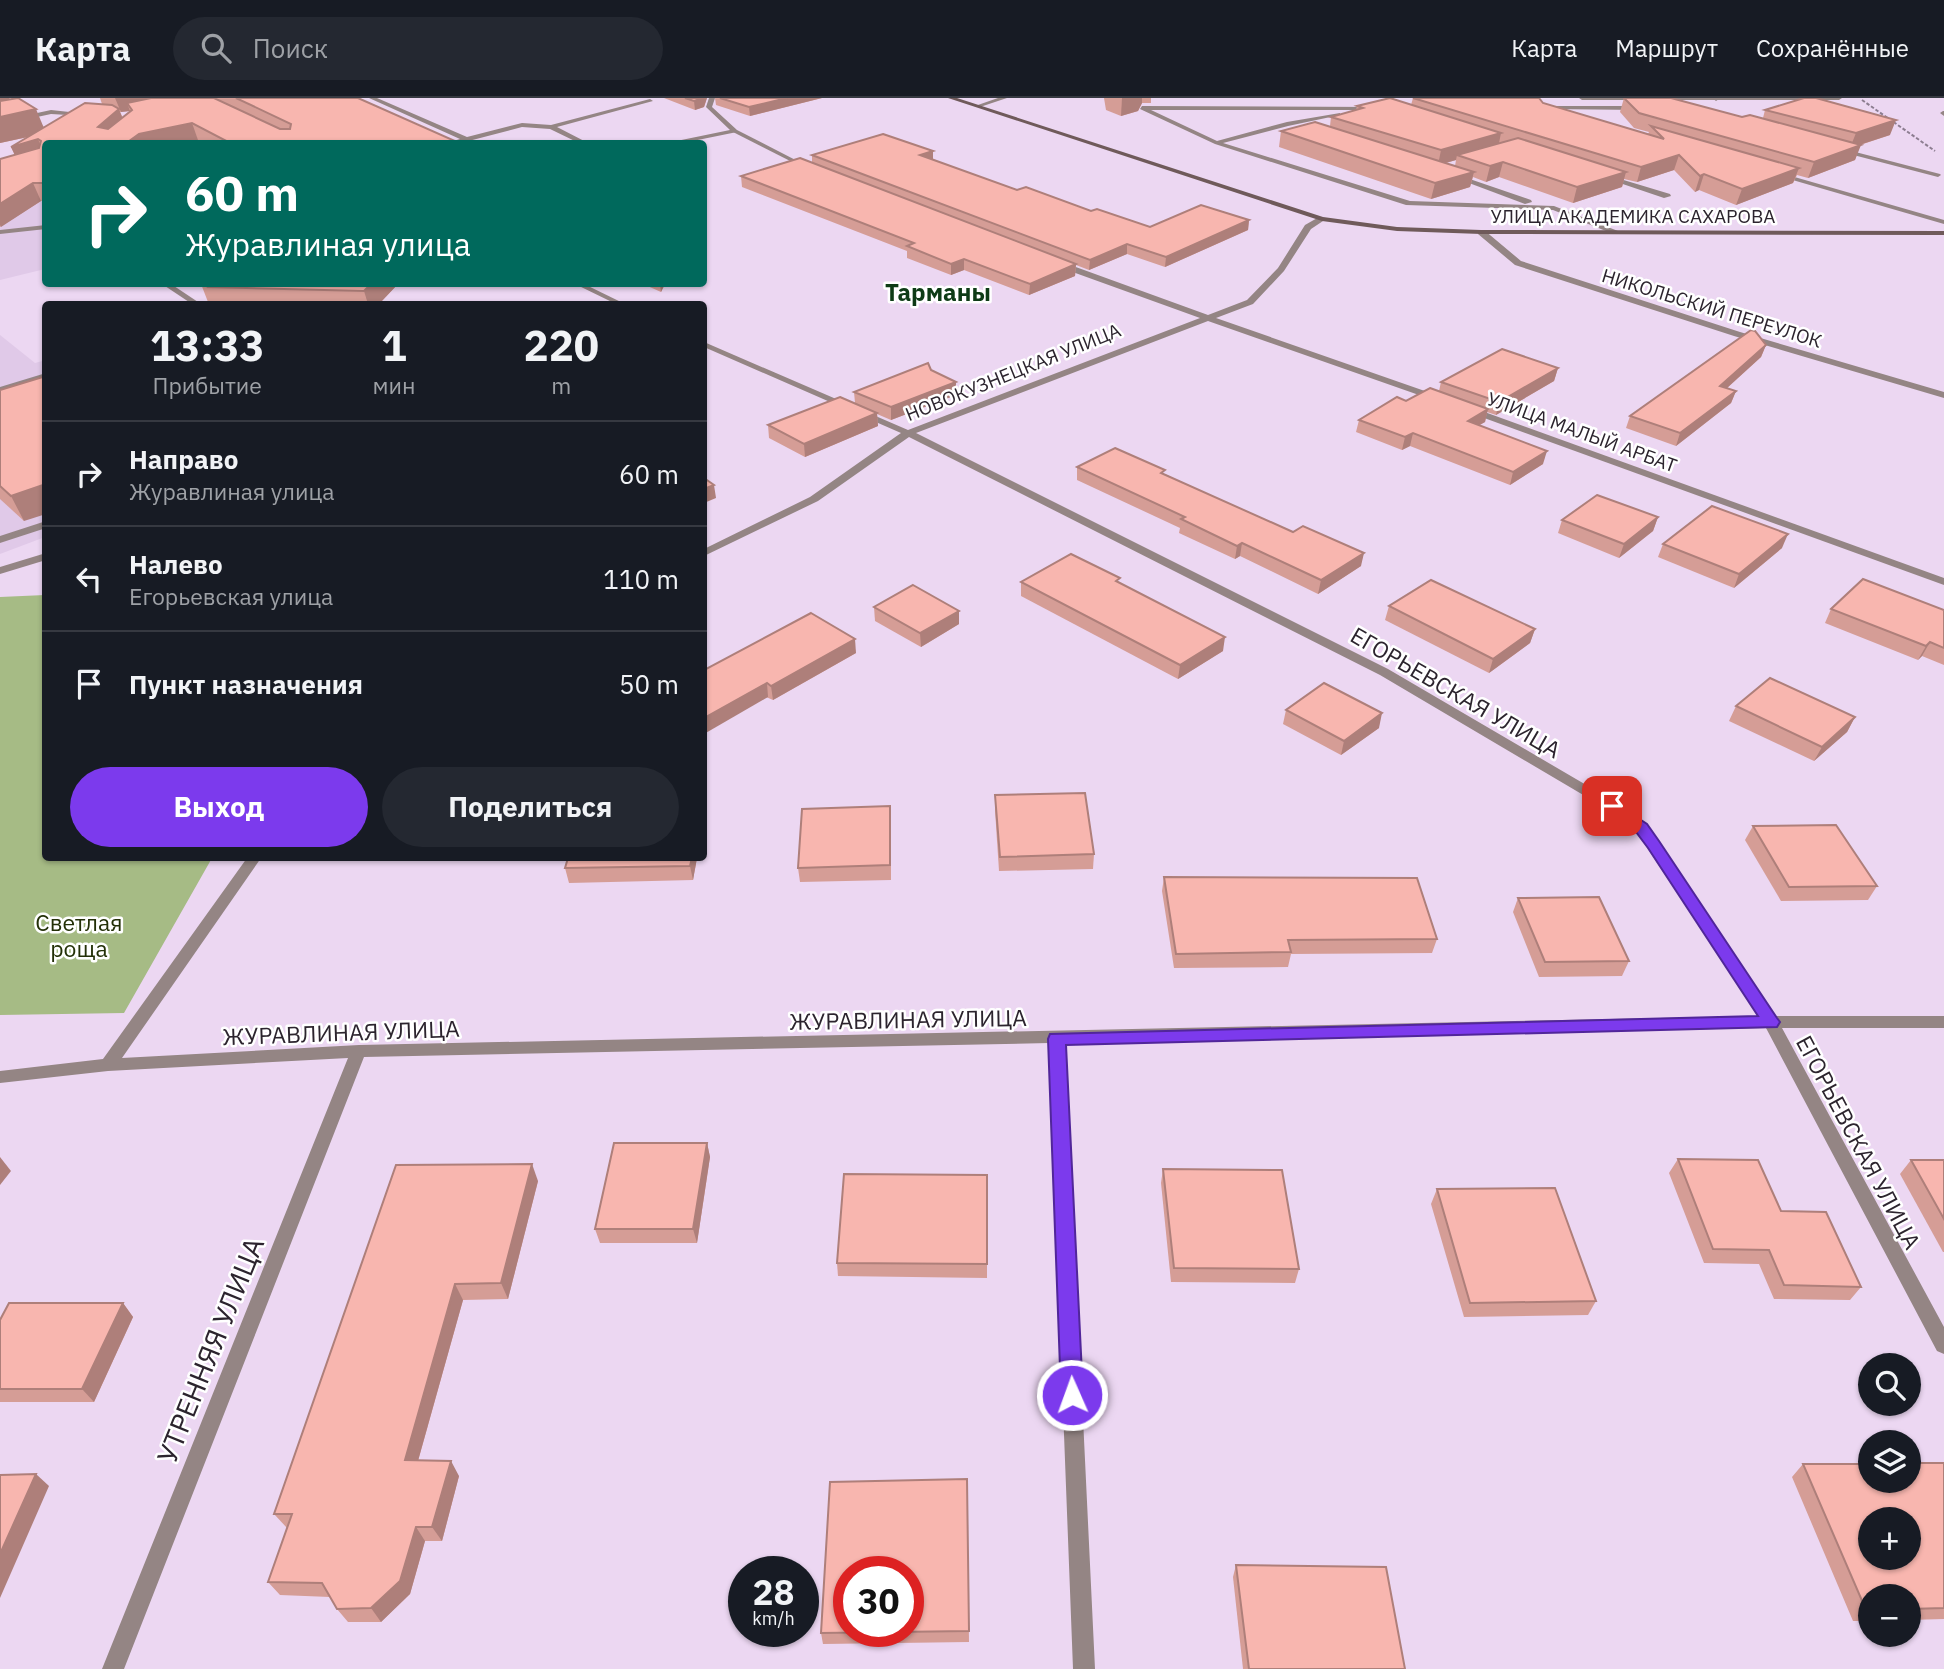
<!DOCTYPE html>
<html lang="ru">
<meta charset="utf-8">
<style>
:root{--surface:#171b24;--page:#242831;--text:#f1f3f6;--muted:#9ea1a6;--line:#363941;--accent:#7c3aed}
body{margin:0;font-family:"IBM Plex Sans",sans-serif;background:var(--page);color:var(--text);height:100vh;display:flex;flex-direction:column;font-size:26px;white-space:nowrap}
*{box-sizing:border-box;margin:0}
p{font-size:23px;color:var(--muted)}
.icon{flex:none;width:38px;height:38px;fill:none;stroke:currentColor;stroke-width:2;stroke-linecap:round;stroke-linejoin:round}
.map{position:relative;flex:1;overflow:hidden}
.drawer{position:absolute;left:42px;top:203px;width:665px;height:560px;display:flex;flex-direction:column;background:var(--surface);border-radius:7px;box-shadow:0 2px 5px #0004}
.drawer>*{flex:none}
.hud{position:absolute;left:42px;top:42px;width:665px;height:147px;border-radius:7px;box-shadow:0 2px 5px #0004;background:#00695c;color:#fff;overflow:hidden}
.controls{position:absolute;left:1858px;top:1255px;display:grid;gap:14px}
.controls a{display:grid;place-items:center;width:63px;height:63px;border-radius:50%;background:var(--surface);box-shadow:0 2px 5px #0004;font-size:35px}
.speed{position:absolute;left:728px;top:1458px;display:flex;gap:14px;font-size:35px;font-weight:700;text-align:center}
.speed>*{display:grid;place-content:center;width:91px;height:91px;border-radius:50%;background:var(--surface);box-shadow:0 2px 5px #0004;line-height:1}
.speed small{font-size:18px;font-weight:400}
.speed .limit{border:10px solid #d22;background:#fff;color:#111}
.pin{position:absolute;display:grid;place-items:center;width:60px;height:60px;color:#fff;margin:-30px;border-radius:14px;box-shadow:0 4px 10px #0006}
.me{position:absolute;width:77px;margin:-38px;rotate:358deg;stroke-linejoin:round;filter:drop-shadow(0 0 5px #0008)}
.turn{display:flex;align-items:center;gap:24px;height:147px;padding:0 28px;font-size:32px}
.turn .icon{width:91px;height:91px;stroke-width:2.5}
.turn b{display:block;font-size:49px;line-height:60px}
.eta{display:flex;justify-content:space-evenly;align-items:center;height:119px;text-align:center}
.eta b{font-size:42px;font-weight:800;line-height:49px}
.cta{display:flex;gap:14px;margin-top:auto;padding:14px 28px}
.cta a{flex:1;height:80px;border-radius:42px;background:var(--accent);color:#fff;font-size:28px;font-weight:800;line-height:80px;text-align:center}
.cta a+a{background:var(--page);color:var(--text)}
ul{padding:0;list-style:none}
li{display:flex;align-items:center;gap:21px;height:105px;padding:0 28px;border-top:2px solid var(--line)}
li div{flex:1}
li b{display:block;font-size:26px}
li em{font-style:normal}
header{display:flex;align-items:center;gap:42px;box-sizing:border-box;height:98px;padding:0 35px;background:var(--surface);border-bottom:2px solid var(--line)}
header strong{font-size:33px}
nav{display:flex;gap:38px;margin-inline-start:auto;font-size:24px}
.search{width:490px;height:63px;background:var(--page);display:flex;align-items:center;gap:18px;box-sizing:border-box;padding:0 24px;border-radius:38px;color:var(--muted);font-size:26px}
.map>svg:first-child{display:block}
.built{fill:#e0c9e8}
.forest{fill:#a6bb85}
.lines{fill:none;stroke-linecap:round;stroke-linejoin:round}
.path{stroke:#8c7d90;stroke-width:2;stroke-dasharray:3.5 2;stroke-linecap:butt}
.lane{fill:#948584;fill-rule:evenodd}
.street{fill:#948584;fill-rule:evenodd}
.secondary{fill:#6f5a5a;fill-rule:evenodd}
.wall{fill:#d59d96;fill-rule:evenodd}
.shaded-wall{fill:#ae7f7a}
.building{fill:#f8b6af;stroke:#ae7f7a;stroke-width:2;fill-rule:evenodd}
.route{fill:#7c3aed;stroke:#51269a;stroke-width:2}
.labels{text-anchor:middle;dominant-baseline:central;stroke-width:5;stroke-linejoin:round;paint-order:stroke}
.far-street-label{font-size:19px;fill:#2c242e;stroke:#fff}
.street-label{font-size:23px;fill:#2c242e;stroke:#fff}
.park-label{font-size:23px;fill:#233007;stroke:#fff}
.far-district-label{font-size:24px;font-weight:bold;fill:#0e3b16;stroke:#fff}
.near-street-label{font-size:28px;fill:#2c242e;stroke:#fff}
</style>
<header>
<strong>Карта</strong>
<div class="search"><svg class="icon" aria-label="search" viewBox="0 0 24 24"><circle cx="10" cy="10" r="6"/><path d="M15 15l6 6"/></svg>Поиск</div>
<nav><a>Карта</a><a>Маршрут</a><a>Сохранённые</a></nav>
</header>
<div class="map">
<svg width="1944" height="1571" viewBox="0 0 1944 1571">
<rect width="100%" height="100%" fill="#ecd7f2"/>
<g class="built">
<polygon points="45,51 45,171 0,182 0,61"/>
<polygon points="0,237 35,265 46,262 45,439 0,456"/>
</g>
<polygon class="forest" points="45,497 46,760 212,760 124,915 0,917 0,499"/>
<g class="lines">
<polyline class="path" points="1862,2 1935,53"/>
<g class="lane">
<polygon points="369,0 377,0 467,39 522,25 551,27 650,1 653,3 557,29 590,46 581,46 550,31 522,29 457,46 444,46 460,41"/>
<polygon points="709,0 715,0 712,9 737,32 737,34 678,46 662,46 730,32 706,9"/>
<polygon points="998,0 1007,0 980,9 975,8"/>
<polygon points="1579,0 1842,0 1839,2 1582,2"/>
<polygon points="1142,8 1376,9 1374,12 1151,12 1217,43 1287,24 1340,15 1340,17 1288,28 1223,45 1410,103 1554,108 1618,133 1611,135 1553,112 1406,107 1215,46 1140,11"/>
<polygon points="1550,8 1640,8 1643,10 1640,12 1548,11"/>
<polygon points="51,12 88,16 85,18 51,16 0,27 0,23"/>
<polygon points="1943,13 1944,13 1944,18 1940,15"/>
<polygon points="1840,50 1940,76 1941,77 1938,79 1838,53"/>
<polygon points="1777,74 1944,122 1944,126 1775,77"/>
<polygon points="1455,76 1531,102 1532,104 1525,106 1453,79"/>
<polygon points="1607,77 1670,96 1671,98 1664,100 1605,80"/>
<polygon points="46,127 46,131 0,136 0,132"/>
<polygon points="162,186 171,186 201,206 192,206"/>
<polygon points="46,275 46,281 0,295 0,289"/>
<polygon points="46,423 46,430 0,445 0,438"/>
</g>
<g class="street">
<polygon points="1712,0 1718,0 1719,1 1716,3"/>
<polygon points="733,32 737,32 811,70 806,71 733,34"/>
<polygon points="1319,119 1326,121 1311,131 1284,173 1253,206 1216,220 1442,299 1442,303 1436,303 1208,223 916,335 1388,571 1617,705 1646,727 1775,918 1944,918 1944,930 1782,930 1944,1229 1944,1256 1937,1253 1766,930 1065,944 1095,1571 1073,1571 1049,945 364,959 124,1571 102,1571 348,960 108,973 0,985 0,973 103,961 247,760 261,760 122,960 359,947 1759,918 1636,733 1607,711 1380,577 909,339 818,403 704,458 704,451 810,399 901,335 704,249 704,244 908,332 1200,220 1056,168 1056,164 1062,164 1208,217 1247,202 1278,170 1305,127"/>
<polygon points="1478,132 1484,132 1521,163 1740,234 1944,294 1944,300 1734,238 1515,167 1478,136"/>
<polygon points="575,186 584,186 625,206 616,206"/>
<polygon points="1468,308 1944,480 1944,487 1465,313 1465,309"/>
<polygon points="46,455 46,462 0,476 0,469"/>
</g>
<polygon class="secondary" points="948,0 957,0 1323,119 1397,129 1481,132 1944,133 1944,137 1481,136 1397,133 1322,123"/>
</g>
<g class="wall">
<path d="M0 0H9L44 29 102 6 100 0H358L456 46H204L198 42 46 46V103H41L0 129V61L15 57 11 49 28 39 0 45ZM130 13H131L123 20 120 14Z"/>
<polygon points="664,0 707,0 704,9 695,12"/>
<polygon points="715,0 822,0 750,18 716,7"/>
<polygon points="1104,0 1151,0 1151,5 1142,5 1138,13 1121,18 1106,12"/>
<path d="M1413 0 1648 36 1649 34 1634 30 1620 14 1624 0 1742 19 1763 20 1765 12 1890 37 1860 47 1855 62 1808 80 1797 77 1793 85 1736 107 1699 92 1695 94 1674 72 1637 84 1624 81 1622 89 1573 105 1499 79 1486 84 1473 79 1470 89 1431 101 1279 49 1281 33 1330 28 1331 19 1356 12 1357 8 1411 7ZM1456 62 1455 68 1446 65Z"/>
<polygon points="933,53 933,62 1017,92 1150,129 1249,122 1248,132 1165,169 1127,156 1089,172 1076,167 1075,178 1029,197 964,172 951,177 907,160 907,153 742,89 741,78 812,65 812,57"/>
<polygon points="201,186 398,186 379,206 216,206 215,204 208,204"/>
<polygon points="643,186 665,186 661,194"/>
<polygon points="1766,247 1761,259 1727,290 1736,293 1731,305 1676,348 1626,330 1630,318"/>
<polygon points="1558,270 1554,283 1496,317 1487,314 1485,324 1479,327 1543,366 1510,387 1410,348 1402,352 1356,334 1359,322 1406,303 1439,293 1441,284"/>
<polygon points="931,272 956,297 891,322 877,316 878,328 805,359 769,340 768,327 855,305 854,294"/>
<polygon points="0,292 24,423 0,401"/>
<polygon points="1077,369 1165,376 1361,468 1318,496 1240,458 1235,461 1179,435 1180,430 1077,382"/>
<polygon points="1658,419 1653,433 1619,460 1558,435 1562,422"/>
<polygon points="1663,446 1782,450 1734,490 1658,459"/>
<polygon points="1021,484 1120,485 1223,553 1178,581 1021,498"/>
<polygon points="1389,508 1535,531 1530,545 1489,575 1385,522"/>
<polygon points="874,509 959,526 921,549 875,523"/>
<polygon points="1831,511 1944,512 1944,567 1922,558 1918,562 1825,525"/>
<polygon points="856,555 773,602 704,572"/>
<polygon points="1736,608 1855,619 1847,634 1814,663 1729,623"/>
<polygon points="1286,612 1379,630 1341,657 1283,626"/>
<polygon points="995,697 1094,756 1093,771 999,773 995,712"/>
<polygon points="891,723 891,782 800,784 798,770"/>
<polygon points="1753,728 1877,788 1868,802 1781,803 1745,742"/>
<polygon points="568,760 697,760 693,782 569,785 565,770"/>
<polygon points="1164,779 1437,841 1432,855 1291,856 1288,869 1174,870 1162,793"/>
<polygon points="1518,800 1629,863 1622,878 1539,879 1513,814"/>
<polygon points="707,1045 710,1059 697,1145 600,1145 595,1131"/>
<polygon points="1678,1061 1781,1113 1861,1189 1850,1202 1774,1201 1759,1166 1704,1165 1669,1075"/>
<polygon points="1911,1062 1944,1062 1944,1154 1943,1154 1900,1076"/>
<polygon points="396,1067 538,1083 508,1201 463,1202 418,1363 459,1378 442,1443 425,1443 410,1496 381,1524 348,1524 337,1511 330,1499 280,1497 268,1484 287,1430 274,1416"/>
<polygon points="1163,1071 1299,1171 1295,1185 1171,1184 1161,1085"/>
<polygon points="987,1077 987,1180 838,1178 837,1165"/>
<polygon points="1437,1091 1596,1203 1588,1217 1464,1219 1431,1106"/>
<polygon points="123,1205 133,1219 94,1304 0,1304 0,1222"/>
<polygon points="1944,1365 1944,1521 1909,1522 1909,1498 1871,1498 1871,1523 1853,1523 1792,1379 1803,1366"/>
<polygon points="967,1381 969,1544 823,1546 821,1535"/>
<polygon points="1236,1467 1405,1571 1243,1571 1233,1479"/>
</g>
<g class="shaded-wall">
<polygon points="0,0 9,0 15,15 36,11 46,35 0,45"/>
<polygon points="115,0 195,0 127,5 130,13 121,14"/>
<polygon points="703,0 707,0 704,9 695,12 694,3"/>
<polygon points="787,0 822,0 750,18 749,9"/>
<polygon points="1122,0 1142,0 1142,5 1138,13 1121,18"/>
<polygon points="119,11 125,27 104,46 98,29"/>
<polygon points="1896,22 1890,37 1850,50 1856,35"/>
<polygon points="192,25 198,42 183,46 125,46 139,36"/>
<polygon points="1501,35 1498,50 1457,57 1456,62 1438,67 1441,52"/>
<polygon points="38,41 45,58 19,66 11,49"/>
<polygon points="1861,47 1855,62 1808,80 1814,64"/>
<polygon points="933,53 933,63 920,57"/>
<polygon points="1679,57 1674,72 1637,84 1641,69"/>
<polygon points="1503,64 1499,79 1486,84 1490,68"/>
<polygon points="1799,70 1793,85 1736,107 1742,91"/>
<polygon points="1474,74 1470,89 1431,101 1435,85"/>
<polygon points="1626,74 1622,89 1573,105 1577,89"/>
<polygon points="1704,76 1699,92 1695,94 1700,78"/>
<polygon points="33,85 41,103 1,129 0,127 0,106"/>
<polygon points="1249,122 1248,132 1165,169 1166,159"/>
<polygon points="1127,146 1127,156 1089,172 1090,162"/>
<polygon points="964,161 964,172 951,177 951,166"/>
<polygon points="1076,166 1075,178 1029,197 1030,186"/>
<polygon points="371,186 398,186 379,206 368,206 364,193"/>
<polygon points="660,186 665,186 661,194"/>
<polygon points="1766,247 1761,259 1716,300 1720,288"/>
<polygon points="1558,270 1554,283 1496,317 1499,304"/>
<polygon points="956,284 956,297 891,322 891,309"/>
<polygon points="1736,293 1731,305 1676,348 1680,335"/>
<polygon points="1488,311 1485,324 1464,336 1468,323"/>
<polygon points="877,315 878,328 805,359 804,346"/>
<polygon points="1413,335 1410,348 1402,352 1405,339"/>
<polygon points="1547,353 1543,366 1510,387 1513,374"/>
<polygon points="46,386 46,416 24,423 11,398"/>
<polygon points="714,387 716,400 704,405 704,391"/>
<polygon points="1658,419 1653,433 1619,460 1624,446"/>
<polygon points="1788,436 1782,450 1734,490 1739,476"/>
<polygon points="1242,445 1240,458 1235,461 1237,448"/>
<polygon points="1364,455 1361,468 1318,496 1321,482"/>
<polygon points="959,513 959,526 921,549 920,535"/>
<polygon points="1535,531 1530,545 1489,575 1493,561"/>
<polygon points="1225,539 1223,553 1178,581 1180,567"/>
<polygon points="855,541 856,555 773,602 771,588"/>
<polygon points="1930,544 1922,558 1918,562 1926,548"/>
<polygon points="767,585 768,599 704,636 704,620"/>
<polygon points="1382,615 1379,630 1341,657 1344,643"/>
<polygon points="1855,619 1847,634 1814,663 1822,649"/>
<polygon points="692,760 697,760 693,782 690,768"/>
<polygon points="707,1045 710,1059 697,1145 693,1131"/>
<polygon points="0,1059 11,1073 0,1087"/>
<polygon points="532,1066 538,1083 508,1201 501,1185"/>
<polygon points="455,1186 463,1202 414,1377 405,1362"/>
<polygon points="123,1205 133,1219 94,1304 82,1291"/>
<polygon points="451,1363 459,1378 442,1443 432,1429"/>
<polygon points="36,1376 49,1388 0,1500 0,1456"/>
<polygon points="416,1429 425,1443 410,1496 381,1524 371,1510"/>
</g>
<g class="building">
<polygon points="18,0 36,11 0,19 0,3"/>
<polygon points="151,0 214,0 280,31 290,31 291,26 236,0 358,0 455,43 445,46 232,46 192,25 139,36 125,46 46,46 46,85 33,85 0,106 0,61 39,50 41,43 38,41 11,49 85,5 112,7 119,11 98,29 108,31 132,12 127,5"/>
<polygon points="685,0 703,0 694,3"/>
<polygon points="720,0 787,0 749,9"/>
<polygon points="1390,0 1501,35 1441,52 1331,19 1363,10 1357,8"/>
<polygon points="1413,0 1539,0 1543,5 1664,41 1651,28 1799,70 1742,91 1704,76 1700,78 1679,57 1641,69"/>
<polygon points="1624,0 1671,0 1742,19 1750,17 1861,47 1814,64 1639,15"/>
<polygon points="1804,0 1816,0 1896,22 1856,35 1765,12"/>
<polygon points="1315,24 1474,74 1435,85 1281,33"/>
<polygon points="883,36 933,53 920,57 1017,92 1026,89 1091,113 1097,111 1150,129 1201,107 1249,122 1166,159 1127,146 1090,162 812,57"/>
<polygon points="1518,40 1626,74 1577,89 1503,64 1490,68 1457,57"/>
<polygon points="800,60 1076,166 1030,186 964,161 951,166 907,148 914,145 741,78"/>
<polygon points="213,186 371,186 364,193 209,189"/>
<polygon points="1751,232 1755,233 1766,247 1720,288 1736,293 1680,335 1630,318"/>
<polygon points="1502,251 1558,270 1499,304 1441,284"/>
<polygon points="928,265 931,272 956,284 891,309 854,294"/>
<polygon points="46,278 46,386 11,398 0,388 0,292"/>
<polygon points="1430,290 1488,311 1468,323 1547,353 1513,374 1413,335 1405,339 1359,322 1397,299 1406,303"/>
<polygon points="840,299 877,315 804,346 768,327"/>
<polygon points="1115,350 1165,372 1161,375 1293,434 1303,428 1364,455 1321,482 1242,445 1237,448 1181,421 1185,419 1077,369"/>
<polygon points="704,380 714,387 704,391"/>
<polygon points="1597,397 1658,419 1624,446 1562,422"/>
<polygon points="1712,408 1788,436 1739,476 1663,446"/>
<polygon points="1071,456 1120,480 1116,483 1225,539 1180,567 1021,484"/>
<polygon points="1863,481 1944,512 1944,550 1930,544 1926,548 1831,511"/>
<polygon points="1431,482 1535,531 1493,561 1389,508"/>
<polygon points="913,487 959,513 920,535 874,509"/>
<polygon points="811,515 855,541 771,588 767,585 704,620 704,572"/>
<polygon points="1770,580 1855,619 1822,649 1736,608"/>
<polygon points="1324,585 1382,615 1344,643 1286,612"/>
<polygon points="1085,695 1094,756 1000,759 995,697"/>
<polygon points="890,708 890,767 798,770 802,711"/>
<polygon points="1836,727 1877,788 1789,789 1753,728"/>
<polygon points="568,760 692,760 690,768 565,770"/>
<polygon points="1164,779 1417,780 1437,841 1288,842 1291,854 1176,856"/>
<polygon points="1599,799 1629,863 1545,864 1518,800"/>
<polygon points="614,1045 707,1045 693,1131 595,1131"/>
<polygon points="1678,1061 1758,1062 1781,1113 1826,1114 1861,1189 1784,1187 1769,1152 1713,1151"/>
<polygon points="1911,1062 1944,1062 1944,1121"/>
<polygon points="532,1066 501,1185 455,1186 405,1362 451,1363 432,1429 416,1429 400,1483 371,1510 337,1511 322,1485 268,1484 292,1416 274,1416 396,1067"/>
<polygon points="1163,1071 1282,1072 1299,1171 1174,1170"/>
<polygon points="844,1076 987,1077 987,1166 837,1165"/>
<polygon points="1555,1090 1596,1203 1470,1205 1437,1091"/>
<polygon points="9,1205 123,1205 82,1291 0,1291 0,1222"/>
<path d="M1909 1365H1944V1510L1909 1511V1498H1871V1512H1866L1803 1366H1871V1382H1909ZM1871 1421H1909V1460H1871Z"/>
<polygon points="36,1376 0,1456 0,1377"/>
<path d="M967 1381 969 1533 821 1535 830 1384ZM849 1474H908V1533H849Z"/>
<polygon points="1236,1467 1386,1469 1405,1571 1249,1571"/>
</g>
<polygon class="route" points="1612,703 1647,726 1659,743 1777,920 1780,924 1777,929 1066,947 1083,1297 1080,1304 1072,1307 1065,1304 1061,1297 1048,941 1050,936 1758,918 1648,750 1636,734 1607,711 1605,708"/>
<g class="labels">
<g class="far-street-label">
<text x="1633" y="118">УЛИЦА АКАДЕМИКА САХАРОВА</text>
<text transform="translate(1712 210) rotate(17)">НИКОЛЬСКИЙ ПЕРЕУЛОК</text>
<text transform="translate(1013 274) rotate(-22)">НОВОКУЗНЕЦКАЯ УЛИЦА</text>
<text transform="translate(1582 334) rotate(20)">УЛИЦА МАЛЫЙ АРБАТ</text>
</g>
<g class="street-label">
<text transform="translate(1456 594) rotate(30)">ЕГОРЬЕВСКАЯ УЛИЦА</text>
<text transform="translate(908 921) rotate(-1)">ЖУРАВЛИНАЯ УЛИЦА</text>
<text transform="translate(341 934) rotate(-2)">ЖУРАВЛИНАЯ УЛИЦА</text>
<text transform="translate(1859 1044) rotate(62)">ЕГОРЬЕВСКАЯ УЛИЦА</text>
</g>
<g class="park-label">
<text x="79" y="824">Светлая<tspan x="79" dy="26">роща</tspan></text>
</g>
<g class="far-district-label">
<text x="938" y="194">Тарманы</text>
</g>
<g class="near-street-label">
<text transform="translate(210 1252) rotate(-68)">УТРЕННЯЯ УЛИЦА</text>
</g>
</g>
</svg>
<div class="controls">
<a><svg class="icon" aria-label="search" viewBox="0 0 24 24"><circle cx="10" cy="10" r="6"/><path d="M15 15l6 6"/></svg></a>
<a><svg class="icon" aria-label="layers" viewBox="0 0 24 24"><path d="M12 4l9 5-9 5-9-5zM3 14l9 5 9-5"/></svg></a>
<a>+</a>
<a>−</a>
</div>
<div class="speed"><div>28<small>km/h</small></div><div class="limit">30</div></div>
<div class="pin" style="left:1612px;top:708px;background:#d93025"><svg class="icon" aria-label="arrive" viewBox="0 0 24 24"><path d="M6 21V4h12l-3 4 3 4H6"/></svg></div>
<svg class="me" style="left:1072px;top:1297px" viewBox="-20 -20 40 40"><circle r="17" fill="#7c3aed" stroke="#fff" stroke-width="3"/><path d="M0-11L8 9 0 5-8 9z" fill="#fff"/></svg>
<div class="hud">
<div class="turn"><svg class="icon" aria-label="right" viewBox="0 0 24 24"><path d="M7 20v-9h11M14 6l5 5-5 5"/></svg><div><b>60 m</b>Журавлиная улица</div></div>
</div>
<section class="drawer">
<div class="eta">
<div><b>13:33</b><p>Прибытие</p></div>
<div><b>1</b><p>мин</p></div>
<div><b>220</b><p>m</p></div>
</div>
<ul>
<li><svg class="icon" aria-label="right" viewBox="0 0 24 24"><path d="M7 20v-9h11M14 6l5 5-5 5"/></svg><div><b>Направо</b><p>Журавлиная улица</p></div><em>60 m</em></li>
<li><svg class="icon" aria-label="left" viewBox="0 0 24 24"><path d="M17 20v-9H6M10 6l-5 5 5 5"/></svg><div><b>Налево</b><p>Егорьевская улица</p></div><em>110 m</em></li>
<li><svg class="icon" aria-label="arrive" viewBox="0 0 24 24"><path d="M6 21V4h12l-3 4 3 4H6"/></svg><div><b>Пункт назначения</b></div><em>50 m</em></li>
</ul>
<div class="cta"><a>Выход</a><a>Поделиться</a></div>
</section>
</div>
